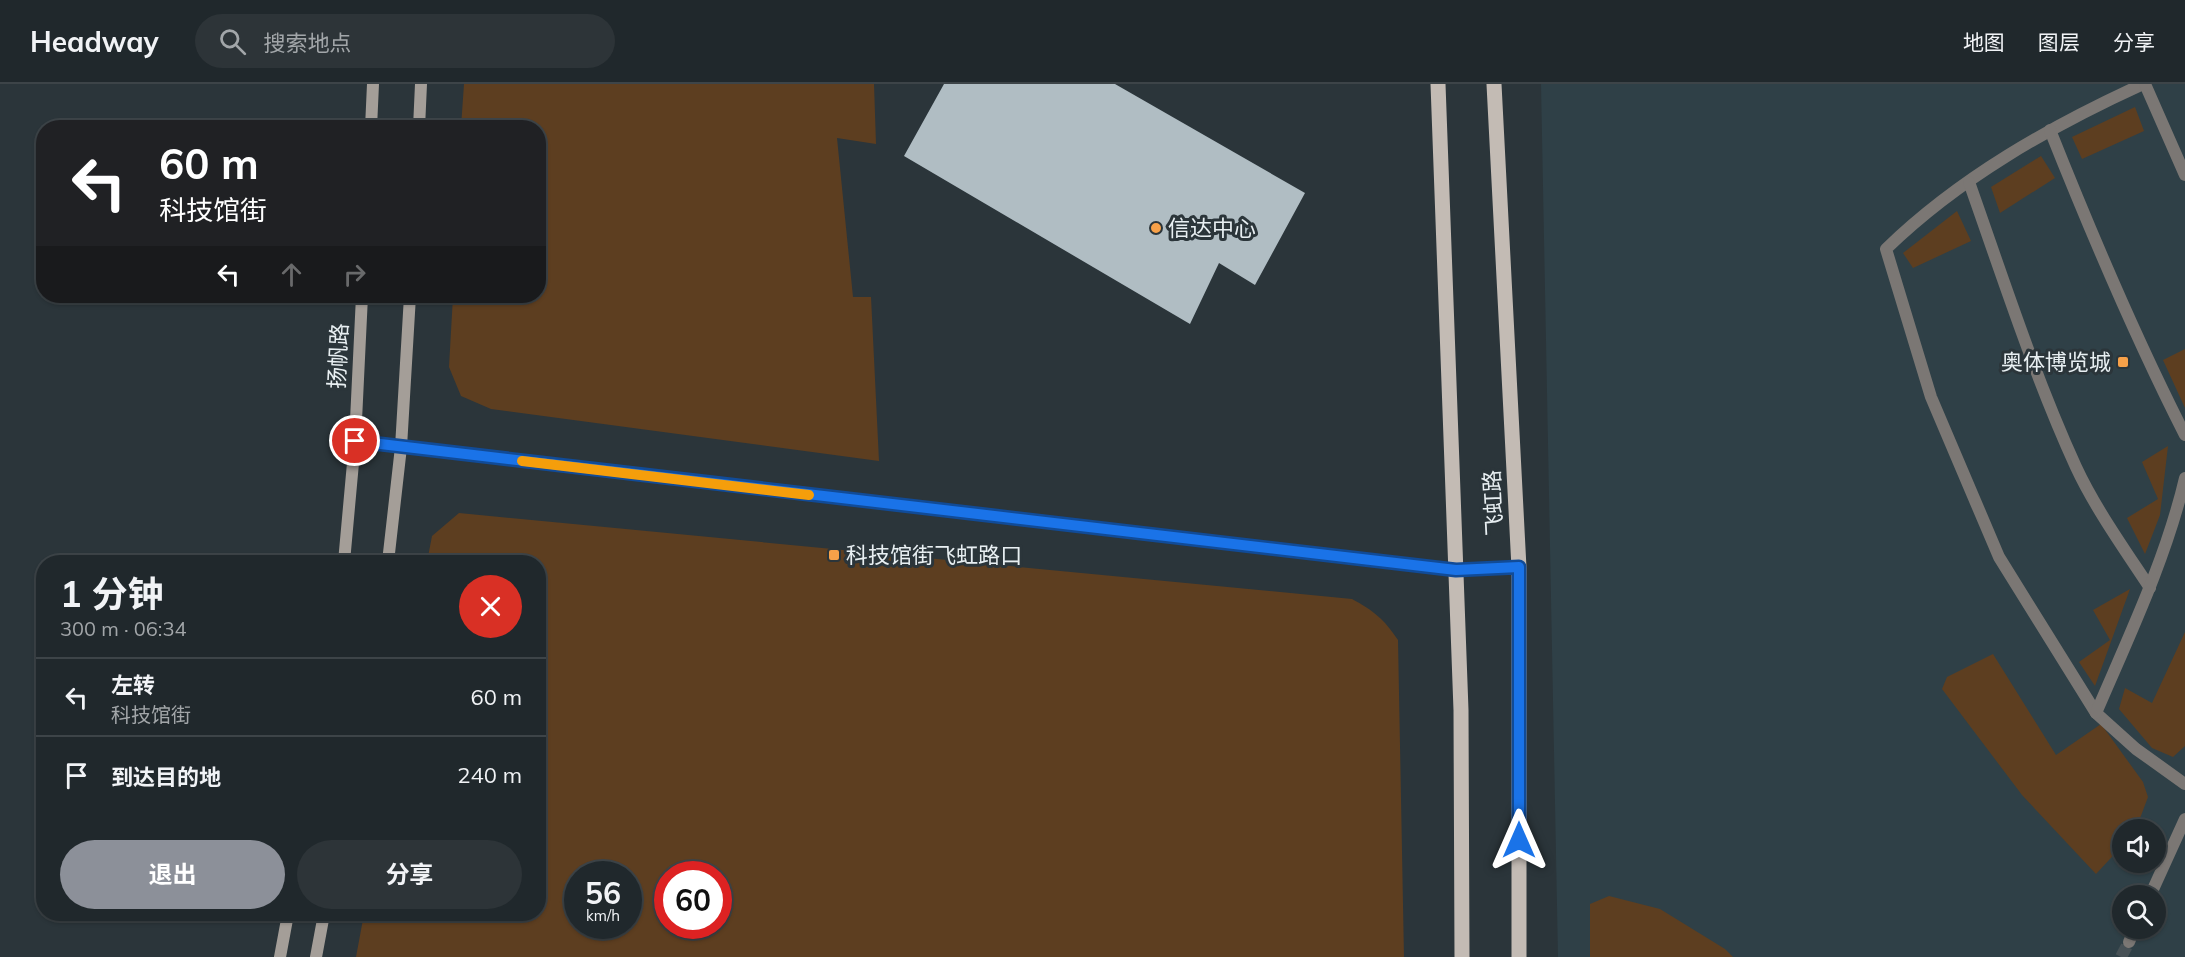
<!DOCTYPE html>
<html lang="zh">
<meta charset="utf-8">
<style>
:root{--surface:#20282c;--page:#2d3438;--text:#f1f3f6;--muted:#a2a6a9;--line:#3d4448;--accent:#8c9099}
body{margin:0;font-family:Mulish,"Noto Sans SC",sans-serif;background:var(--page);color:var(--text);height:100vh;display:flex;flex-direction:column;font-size:22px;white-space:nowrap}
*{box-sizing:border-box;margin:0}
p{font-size:20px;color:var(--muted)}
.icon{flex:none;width:33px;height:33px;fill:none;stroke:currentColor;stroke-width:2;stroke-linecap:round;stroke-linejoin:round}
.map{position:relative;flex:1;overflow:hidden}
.details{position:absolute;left:36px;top:471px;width:510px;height:366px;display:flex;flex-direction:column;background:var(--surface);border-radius:24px;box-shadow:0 2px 4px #0004,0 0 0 2px var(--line)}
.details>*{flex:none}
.top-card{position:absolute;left:36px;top:36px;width:510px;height:183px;border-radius:24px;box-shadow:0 2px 4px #0004,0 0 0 2px var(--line);background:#202124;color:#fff;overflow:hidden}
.buttons{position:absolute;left:2112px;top:735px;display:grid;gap:12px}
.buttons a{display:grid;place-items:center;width:54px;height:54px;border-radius:50%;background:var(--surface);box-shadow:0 2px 4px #0004,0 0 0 2px var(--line);font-size:30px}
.speed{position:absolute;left:564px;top:777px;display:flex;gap:12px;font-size:30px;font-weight:700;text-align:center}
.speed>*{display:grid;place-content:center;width:78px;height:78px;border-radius:50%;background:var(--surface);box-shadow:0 2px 4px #0004,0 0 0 2px var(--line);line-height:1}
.speed small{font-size:15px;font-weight:400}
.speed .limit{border:9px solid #d22;background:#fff;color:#111}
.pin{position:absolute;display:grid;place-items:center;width:51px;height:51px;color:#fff;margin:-26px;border:3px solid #fff;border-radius:50%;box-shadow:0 2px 6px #0007}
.me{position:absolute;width:66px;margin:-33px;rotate:0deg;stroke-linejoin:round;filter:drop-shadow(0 0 4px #0008)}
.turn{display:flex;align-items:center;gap:21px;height:126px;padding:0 24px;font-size:27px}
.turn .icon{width:78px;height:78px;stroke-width:2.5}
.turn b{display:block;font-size:42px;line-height:51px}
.lanes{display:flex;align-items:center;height:57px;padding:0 24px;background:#0003;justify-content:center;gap:30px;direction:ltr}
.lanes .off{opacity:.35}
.round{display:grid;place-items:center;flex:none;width:63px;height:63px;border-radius:32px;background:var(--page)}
.summary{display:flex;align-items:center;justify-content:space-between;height:102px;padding:0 24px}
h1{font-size:36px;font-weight:700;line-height:45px}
.button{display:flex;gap:12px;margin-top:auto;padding:12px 24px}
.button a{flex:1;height:69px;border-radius:36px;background:var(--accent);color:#fff;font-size:24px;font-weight:700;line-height:69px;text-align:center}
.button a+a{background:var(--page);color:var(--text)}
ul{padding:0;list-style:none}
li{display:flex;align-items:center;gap:18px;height:78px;padding:0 24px;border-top:2px solid var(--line)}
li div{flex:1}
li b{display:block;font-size:22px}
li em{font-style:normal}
header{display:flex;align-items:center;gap:36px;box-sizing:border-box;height:84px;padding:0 30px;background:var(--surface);border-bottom:2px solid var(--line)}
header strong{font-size:28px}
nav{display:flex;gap:33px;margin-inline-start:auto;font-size:21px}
.search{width:420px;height:54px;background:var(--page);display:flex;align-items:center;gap:15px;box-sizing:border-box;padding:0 21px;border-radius:33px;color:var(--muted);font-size:22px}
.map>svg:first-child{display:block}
.built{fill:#2f4047;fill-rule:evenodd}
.green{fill:#5d3e20;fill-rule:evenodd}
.building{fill:#b0bdc3}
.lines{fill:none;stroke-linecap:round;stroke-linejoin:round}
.minor-tunnel{stroke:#475156;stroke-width:12;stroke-dasharray:12 6;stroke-linecap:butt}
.service{stroke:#7b7774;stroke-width:12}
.minor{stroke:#7b7774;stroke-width:12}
.secondary{stroke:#a49e98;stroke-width:12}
.primary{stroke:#c3bbb4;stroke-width:15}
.route-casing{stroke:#114b97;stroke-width:15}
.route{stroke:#1a73e8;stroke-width:10}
.slow{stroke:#f59e0b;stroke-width:10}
.poi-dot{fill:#f7a149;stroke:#2b353a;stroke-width:2}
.labels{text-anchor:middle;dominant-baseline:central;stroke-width:6;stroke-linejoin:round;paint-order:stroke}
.poi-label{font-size:22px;fill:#e8eff2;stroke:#2b353a;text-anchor:start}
.street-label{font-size:22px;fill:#e8eff2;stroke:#2b353a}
</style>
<header>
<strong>Headway</strong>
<div class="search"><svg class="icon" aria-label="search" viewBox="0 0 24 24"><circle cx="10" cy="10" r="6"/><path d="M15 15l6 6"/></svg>搜索地点</div>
<nav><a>地图</a><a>图层</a><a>分享</a></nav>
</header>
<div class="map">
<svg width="2185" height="873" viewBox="0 0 2185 873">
<rect width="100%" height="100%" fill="#2b353a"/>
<path class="built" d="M1541 0H2185V873H1558ZM2122 746H2156V778H2122ZM2122 812H2156V844H2122Z"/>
<g class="green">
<polygon points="464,0 874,0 876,60 837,54 853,213 871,213 879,377 491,325 461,312 449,283 453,212 538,212 538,44 461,43"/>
<polygon points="2135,23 2144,47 2082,75 2072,53"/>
<polygon points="2041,72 2055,94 2000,129 1991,103"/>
<polygon points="1957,127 1971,157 1913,184 1903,169"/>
<polygon points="2185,265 2185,324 2163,276"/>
<polygon points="2168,362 2160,431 2145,470 2127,434 2158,415 2142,378"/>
<path d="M459 429 1352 515C1374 527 1384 535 1398 556L1404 873H356L364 830H538V478H427L432 452ZM578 790H628V842H578ZM668 790H718V842H668Z"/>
<polygon points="2130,505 2095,602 2079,578 2110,556 2093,526"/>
<polygon points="2185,548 2185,662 2173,673 2152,664 2119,625 2125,604 2152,619"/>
<polygon points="1993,570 2056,671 2101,640 2143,698 2148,713 2136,745 2122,746 2122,762 2096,790 2022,711 1942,605 1947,593"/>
<polygon points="1609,812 1660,825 1725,865 1733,873 1590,873 1590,820"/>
</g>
<polygon class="building" points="944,0 1115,0 1305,109 1255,201 1219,179 1190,240 904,72"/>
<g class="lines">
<polyline class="minor-tunnel" points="2121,873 2129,858"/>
<g class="service">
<path d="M2143 0C2051 42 1959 94 1886 165L1931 313 1999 473 2096 629 2136 665 2185 700"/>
<polyline points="2145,0 2185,91"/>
<path d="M2050 46C2091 149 2134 251 2185 351"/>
<path d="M1969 98C2003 194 2034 291 2076 383 2095 424 2125 466 2150 504"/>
<path d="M2096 629C2129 552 2166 475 2185 394"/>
</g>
<g class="minor">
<polyline points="355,357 1456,486 1519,484"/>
<polyline points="2150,812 2185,735"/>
<polyline points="2129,858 2135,844"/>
</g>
<g class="secondary">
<polyline points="371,44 373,0"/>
<polyline points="419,44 421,0"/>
<polyline points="344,478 355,357 362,212"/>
<polyline points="388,478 401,363 410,212"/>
<polyline points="280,873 288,830"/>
<polyline points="316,873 324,830"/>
</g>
<g class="primary">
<polyline points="1438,0 1461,626 1462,873"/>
<polyline points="1494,0 1519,484 1519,873"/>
</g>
</g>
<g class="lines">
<defs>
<polyline id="route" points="355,357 1456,486 1519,483 1519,756"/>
</defs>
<use href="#route" class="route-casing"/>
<use href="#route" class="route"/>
<polyline class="slow" points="522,377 809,411"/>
</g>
<g class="poi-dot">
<circle cx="1156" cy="144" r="6"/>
<rect x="2117" y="272" width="12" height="12" rx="3"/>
<rect x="828" y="465" width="12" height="12" rx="3"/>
</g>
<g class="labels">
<g class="poi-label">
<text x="1168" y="144">信达中心</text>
<text x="2111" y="278" text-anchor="end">奥体博览城</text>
<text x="846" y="471">科技馆街飞虹路口</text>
</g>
<g class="street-label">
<text transform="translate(338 272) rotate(-87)">扬帆路</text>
<text transform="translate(1493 419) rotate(-93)">飞虹路</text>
</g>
</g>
</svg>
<div class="buttons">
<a><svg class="icon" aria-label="sound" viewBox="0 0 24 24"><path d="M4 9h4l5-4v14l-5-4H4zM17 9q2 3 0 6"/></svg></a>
<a><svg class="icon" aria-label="search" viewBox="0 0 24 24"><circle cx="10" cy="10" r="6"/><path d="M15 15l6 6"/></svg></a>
</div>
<div class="speed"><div>56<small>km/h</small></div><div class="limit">60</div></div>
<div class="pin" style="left:355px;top:357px;background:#d93025"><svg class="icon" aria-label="arrive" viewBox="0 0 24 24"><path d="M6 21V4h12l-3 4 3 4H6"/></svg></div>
<svg class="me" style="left:1519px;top:756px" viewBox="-20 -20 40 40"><path d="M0-17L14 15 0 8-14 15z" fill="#1a73e8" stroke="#fff" stroke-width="4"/></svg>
<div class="top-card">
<div class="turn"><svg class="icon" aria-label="left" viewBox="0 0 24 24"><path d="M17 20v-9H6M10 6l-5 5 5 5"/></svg><div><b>60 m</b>科技馆街</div></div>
<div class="lanes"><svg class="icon" aria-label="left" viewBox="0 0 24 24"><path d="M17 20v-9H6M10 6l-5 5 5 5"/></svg><svg class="icon off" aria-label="ahead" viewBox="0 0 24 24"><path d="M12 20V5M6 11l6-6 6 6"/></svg><svg class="icon off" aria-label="right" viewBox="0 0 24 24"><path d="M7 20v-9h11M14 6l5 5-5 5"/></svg></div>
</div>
<section class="details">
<div class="summary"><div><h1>1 分钟</h1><p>300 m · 06:34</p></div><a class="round" style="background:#d93025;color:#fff"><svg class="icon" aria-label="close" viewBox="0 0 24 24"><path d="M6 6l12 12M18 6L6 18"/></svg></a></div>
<ul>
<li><svg class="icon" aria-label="left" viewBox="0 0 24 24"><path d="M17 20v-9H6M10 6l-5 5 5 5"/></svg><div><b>左转</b><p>科技馆街</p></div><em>60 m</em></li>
<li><svg class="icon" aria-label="arrive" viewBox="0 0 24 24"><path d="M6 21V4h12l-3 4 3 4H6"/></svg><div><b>到达目的地</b></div><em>240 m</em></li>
</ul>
<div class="button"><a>退出</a><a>分享</a></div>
</section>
</div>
